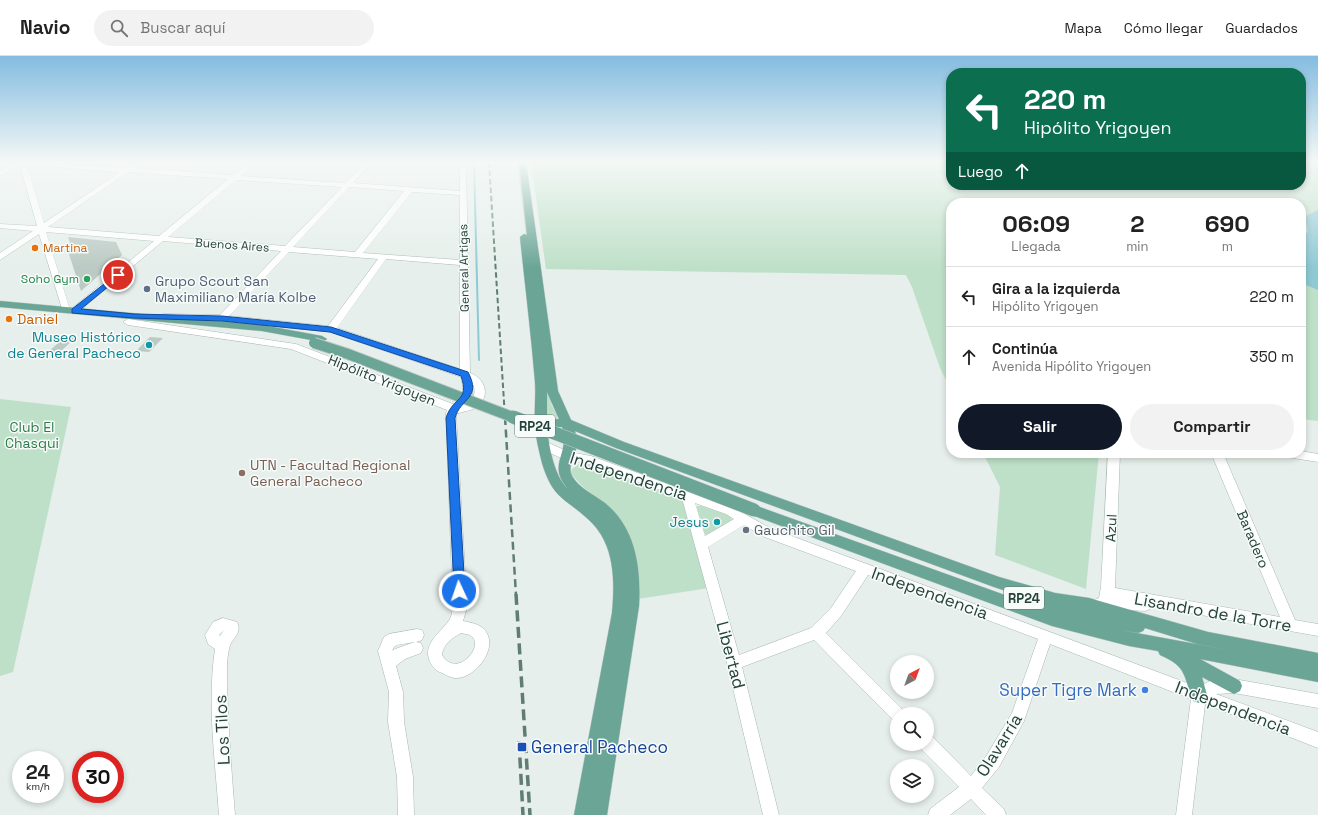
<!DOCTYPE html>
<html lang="es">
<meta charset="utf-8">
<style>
:root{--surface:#fff;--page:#f2f2f2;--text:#222;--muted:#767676;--line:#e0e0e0;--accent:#111827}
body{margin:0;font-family:"Space Grotesk",sans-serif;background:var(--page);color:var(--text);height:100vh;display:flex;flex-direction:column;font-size:15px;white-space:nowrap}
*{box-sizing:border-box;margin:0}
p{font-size:13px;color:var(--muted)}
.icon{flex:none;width:22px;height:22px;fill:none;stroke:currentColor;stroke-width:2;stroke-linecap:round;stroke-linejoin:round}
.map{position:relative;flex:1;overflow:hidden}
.details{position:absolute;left:946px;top:142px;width:360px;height:260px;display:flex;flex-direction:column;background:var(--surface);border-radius:16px;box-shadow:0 2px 6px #0003}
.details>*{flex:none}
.guide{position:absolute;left:946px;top:12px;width:360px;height:122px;border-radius:16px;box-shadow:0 2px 6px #0003;background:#0b6e4f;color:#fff;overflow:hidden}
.needle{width:26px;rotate:41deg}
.tools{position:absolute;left:890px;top:599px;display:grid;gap:8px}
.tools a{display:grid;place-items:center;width:44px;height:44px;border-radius:50%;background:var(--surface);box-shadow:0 2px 6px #0003;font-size:20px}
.speed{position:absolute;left:12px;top:695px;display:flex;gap:8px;font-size:20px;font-weight:700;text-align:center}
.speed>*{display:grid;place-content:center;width:52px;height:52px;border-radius:50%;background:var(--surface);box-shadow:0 2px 6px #0003;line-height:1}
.speed small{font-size:10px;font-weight:400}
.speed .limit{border:6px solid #d22;background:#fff;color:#111}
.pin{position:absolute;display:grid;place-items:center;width:34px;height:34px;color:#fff;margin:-17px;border:2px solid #fff;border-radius:50%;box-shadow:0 1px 4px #0007}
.me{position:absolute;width:44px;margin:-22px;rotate:357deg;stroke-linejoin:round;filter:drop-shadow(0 0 3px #0008)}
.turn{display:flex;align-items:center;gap:14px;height:84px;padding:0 12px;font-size:18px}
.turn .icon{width:52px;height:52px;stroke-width:2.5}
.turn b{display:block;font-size:28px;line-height:34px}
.then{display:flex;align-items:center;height:38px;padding:0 12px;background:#0003;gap:8px;font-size:15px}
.eta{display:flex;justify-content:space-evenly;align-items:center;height:68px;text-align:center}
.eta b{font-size:24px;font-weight:800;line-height:28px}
.action{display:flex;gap:8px;margin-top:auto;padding:8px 12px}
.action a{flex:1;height:46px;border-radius:24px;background:var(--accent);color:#fff;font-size:16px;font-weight:800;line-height:46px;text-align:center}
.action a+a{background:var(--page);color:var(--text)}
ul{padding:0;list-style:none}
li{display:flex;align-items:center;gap:12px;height:60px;padding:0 12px;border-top:1px solid var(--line)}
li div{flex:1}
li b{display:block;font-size:15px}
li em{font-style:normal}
header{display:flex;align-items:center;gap:24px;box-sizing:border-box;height:56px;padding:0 20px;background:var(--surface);border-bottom:1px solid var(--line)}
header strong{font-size:19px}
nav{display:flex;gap:22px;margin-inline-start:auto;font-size:14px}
.search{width:280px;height:36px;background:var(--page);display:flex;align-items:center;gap:10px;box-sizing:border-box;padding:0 14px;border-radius:22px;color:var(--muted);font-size:15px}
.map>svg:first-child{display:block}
.green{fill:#bfe0c8}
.water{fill:#8ec9d4}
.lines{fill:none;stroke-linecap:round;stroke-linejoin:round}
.stream{stroke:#8ec9d4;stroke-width:2}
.building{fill:#bbcac4}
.minor-casing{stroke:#a8b8b2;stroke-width:1}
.major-casing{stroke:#c2cac8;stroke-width:1}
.minor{fill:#fff;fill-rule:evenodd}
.major{fill:#6aa596;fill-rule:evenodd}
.rail-far2{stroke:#5f7d75;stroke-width:2;stroke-dasharray:5.5 3;stroke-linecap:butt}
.rail-far1{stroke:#5f7d75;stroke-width:2.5;stroke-dasharray:8 4.5;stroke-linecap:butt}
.rail{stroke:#5f7d75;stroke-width:3.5;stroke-dasharray:11 5.5;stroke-linecap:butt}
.major-bridge-far1-casing{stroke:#c2cac8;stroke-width:12;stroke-linecap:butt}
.major-bridge-casing{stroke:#c2cac8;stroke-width:14;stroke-linecap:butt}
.major-bridge-far1{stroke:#6aa596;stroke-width:10}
.major-bridge{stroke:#6aa596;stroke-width:13}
.route{fill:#1a73e8;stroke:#114b97}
.food-dot{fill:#e8710a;stroke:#f7fbf9;stroke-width:1.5}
.leisure-dot{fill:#2e9e5b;stroke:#f7fbf9;stroke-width:1.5}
.service-dot{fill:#5c6f8a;stroke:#f7fbf9;stroke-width:1.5}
.culture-dot{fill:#0f9aa8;stroke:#f7fbf9;stroke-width:1.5}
.education-dot{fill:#8d6e63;stroke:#f7fbf9;stroke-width:1.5}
.worship-dot{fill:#6b7280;stroke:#f7fbf9;stroke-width:1.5}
.shop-dot{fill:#3f7fe0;stroke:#f7fbf9;stroke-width:1.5}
.transit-dot{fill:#1a4fb4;stroke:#f7fbf9;stroke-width:1.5}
.labels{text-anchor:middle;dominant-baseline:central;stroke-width:3;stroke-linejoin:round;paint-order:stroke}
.far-street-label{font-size:12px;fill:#24423a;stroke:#f7fbf9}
.far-food-label{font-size:12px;fill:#c56008;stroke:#f7fbf9;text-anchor:start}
.far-leisure-label{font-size:12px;fill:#27864d;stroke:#f7fbf9;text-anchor:end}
.shield{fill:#f7fbf9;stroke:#637a73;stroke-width:1}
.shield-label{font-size:13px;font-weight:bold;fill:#24423a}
.service-label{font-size:14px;fill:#4e5e75;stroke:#f7fbf9;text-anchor:start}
.food-label{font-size:14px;fill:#c56008;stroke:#f7fbf9;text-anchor:start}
.culture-label{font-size:14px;fill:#0d838f;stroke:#f7fbf9;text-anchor:end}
.street-label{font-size:14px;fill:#24423a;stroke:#f7fbf9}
.park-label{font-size:14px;fill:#2d7a4b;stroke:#f7fbf9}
.education-label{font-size:14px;fill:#785e54;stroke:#f7fbf9;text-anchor:start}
.worship-label{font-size:14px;fill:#5b616d;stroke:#f7fbf9;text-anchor:start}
.near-street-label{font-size:17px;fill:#24423a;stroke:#f7fbf9}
.near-shop-label{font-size:17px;fill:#366cbe;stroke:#f7fbf9;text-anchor:end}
.near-transit-label{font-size:17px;fill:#164399;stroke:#f7fbf9;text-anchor:start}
</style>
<header>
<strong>Navio</strong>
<div class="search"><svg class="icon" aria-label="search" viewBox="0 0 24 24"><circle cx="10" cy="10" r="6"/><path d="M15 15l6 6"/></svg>Buscar aquí</div>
<nav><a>Mapa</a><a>Cómo llegar</a><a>Guardados</a></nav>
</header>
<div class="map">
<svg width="1318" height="759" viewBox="0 0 1318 759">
<rect width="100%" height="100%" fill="#e6efeb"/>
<g class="green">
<polygon points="517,106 519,106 546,328 552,350 558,360 556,363 547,365 544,329"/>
<polygon points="531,106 951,106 951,129 1301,129 1301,106 1318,106 1318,365 1301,363 1301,147 951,147 951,334 940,312 912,231 906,219 546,213"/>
<polygon points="0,343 71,351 13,616 0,620"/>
<polygon points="983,397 1099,397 1086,533 995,499 1000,431"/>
<polygon points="579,408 585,408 682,443 709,532 638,543 599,444 584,432 571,418 572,413"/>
<polygon points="697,450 702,450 730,460 732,464 708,479 704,478 696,452"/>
</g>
<polygon class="water" points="1318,154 1318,234 1301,227 1301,181 1308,176 1305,163 1308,159"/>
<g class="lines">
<polyline class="stream" points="474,106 479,304"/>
</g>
<g class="building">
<polygon points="68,181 116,186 122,199 81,235 66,189 70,187"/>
<polygon points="66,280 76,281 58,298 47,297"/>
<polygon points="150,281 163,282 149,296 136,295"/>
</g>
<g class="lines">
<defs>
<g id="minor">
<path d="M9 106H35L125 112 134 106H141L134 112 233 119 249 106H256L241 120 345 127 366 106H372L353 127 460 135V106H466L470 317C485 322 491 340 477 351 471 355 463 355 456 358L467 551 463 565C468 566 474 567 478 569 505 583 478 624 454 622 450 621 446 619 442 617 435 615 429 607 428 599 427 584 443 574 450 563 452 559 452 555 453 551L446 357 447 354 291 293 128 269 123 266 128 263 296 288 453 348C463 337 465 336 461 321L330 276 222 265 163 264 158 261 163 258 220 259 281 195 163 185 77 257 63 256 39 178 0 204V197L33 175 0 172V168L37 170 20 109 0 120V115L12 108ZM27 109 120 116 44 167ZM128 116 228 123 159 180 48 171ZM236 124 342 131 285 190 168 181ZM349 131 404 135 355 196 293 191ZM412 136 460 139V204L363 197ZM46 176 154 185 70 254ZM289 196 378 203 328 270 229 260ZM386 203 460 209V313L337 272ZM473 328C477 338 473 344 465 348L472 339ZM461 577C464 578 468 578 470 579 487 588 457 624 442 599 443 588 452 582 461 577Z"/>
<path d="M544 385 569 396 591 400 734 452 770 472 1198 631 1212 624 1234 623 1318 638V652L1234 637 1216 638 1318 676V692L1205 648 1192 759H1176L1191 643 1050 588 1024 665 999 711 982 732 1004 753 1006 759H986L971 743 950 759H928L930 753 959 731 921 693 920 688H927V679L933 681 971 720 987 699 1012 657 1038 583 868 519 841 560 826 577 902 653 905 658H897V665L892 663 814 584 742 611 779 759H763L727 607 682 442 586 407 563 403 540 392 538 389 540 386ZM695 447 726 458 734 463 705 480ZM744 469 762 480 856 515 831 552 811 572 739 599 708 491Z"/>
<polygon points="1301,395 1318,398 1318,406 1287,401 1283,400 1281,397 1301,397"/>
<polygon points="1108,397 1120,397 1115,532 1280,561 1211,397 1223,397 1295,564 1318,568 1318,580 1151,550 1150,553 1145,555 1111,553 1099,554 1094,552 1092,548 1094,544 1099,542 1101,531"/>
<path d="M223 562 237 566C243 578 231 582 229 593 228 598 227 604 227 608 227 659 231 709 235 759H219C215 704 207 647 215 593L208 588 205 579 213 566ZM224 574 220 580 219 579Z"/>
<path d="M417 573 422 574 424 579 422 584 416 586 421 587 423 592 421 597 405 603 396 610 403 636 404 666 413 721 414 759H398L397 721 388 666 389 636 378 595 384 581 389 578ZM415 586 395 593 392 595 394 591 397 589Z"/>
</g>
<g id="major">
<path d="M519 106H526L558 335 571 364 624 386 999 521 1055 537 1089 542 1208 576 1318 597V626L1200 603 1240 625 1242 630 1240 635 1234 638 1202 621 1207 639 1205 645 1199 647 1193 645C1183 620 1188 611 1160 599L1158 595 1129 590 1052 570 749 458 747 454 749 450 754 449 1024 546V541L994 531 616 392 575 375C576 380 578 385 577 390 575 400 567 409 572 420 579 432 594 439 605 447 636 472 641 512 639 550L607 759H574L612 557C615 524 615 488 589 464 564 441 553 443 542 407 539 395 536 383 535 371 534 356 536 341 535 326 531 277 525 229 520 181L524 178 527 179ZM547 336 559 363 547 364ZM562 371C571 398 546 408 568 433 554 420 549 391 547 372ZM1145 572 1197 588 1234 595 1120 574 1138 577 1143 575Z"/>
<polygon points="0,245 262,269 322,280 327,283 322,286 262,275 0,251"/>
</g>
</defs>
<use href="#minor" class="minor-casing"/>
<use href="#major" class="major-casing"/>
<use href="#minor" class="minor"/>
<use href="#major" class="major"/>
<polyline class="rail-far2" points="489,106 505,362"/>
<polyline class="rail-far1" points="505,361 516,539"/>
<g class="rail">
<polyline points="516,538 530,759"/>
<polyline points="519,685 523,759"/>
</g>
<defs>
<polyline id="major-bridge-far1" points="314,287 348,298 515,362"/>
<polyline id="major-bridge" points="513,361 754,454"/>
</defs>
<use href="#major-bridge-far1" class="major-bridge-far1-casing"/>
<use href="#major-bridge" class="major-bridge-casing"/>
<use href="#major-bridge-far1" class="major-bridge-far1"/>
<use href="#major-bridge" class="major-bridge"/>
</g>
<linearGradient id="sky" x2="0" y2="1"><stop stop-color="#84bce0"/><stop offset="0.5" stop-color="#f4f8f6"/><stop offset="1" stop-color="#f4f8f6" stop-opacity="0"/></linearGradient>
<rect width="1318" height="212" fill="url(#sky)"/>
<path class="route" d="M118 217 120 218V221L81 253 134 258 222 260 331 271 468 316C482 343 461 341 455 362L465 535 463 539 459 540 456 539 454 535 446 362C453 340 470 346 461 320L330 276 222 265 134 262 72 257V253Z"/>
<g class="food-dot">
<circle cx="35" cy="192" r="4"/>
<circle cx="9" cy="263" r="4"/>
</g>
<circle class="leisure-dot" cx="87" cy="223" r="4"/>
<circle class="service-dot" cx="147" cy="233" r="4"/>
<g class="culture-dot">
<circle cx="149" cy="289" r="4"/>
<circle cx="717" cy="466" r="4"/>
</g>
<circle class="education-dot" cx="242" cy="417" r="4"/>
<circle class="worship-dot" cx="746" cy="474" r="4"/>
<circle class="shop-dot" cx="1145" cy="634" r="4"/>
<rect class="transit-dot" x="517" y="686" width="10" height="10" rx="2"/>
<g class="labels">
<g class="far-street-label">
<text transform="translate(232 189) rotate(4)">Buenos Aires</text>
<text transform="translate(464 212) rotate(-91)">General Artigas</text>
</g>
<g class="far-food-label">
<text x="43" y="192">Martina</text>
</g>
<g class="far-leisure-label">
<text x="79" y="223">Soho Gym</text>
</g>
<g class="shield">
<rect x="515" y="359" width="40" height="22" rx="3"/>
<rect x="1004" y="531" width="40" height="22" rx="3"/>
</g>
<g class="shield-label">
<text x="535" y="370">RP24</text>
<text x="1024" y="542">RP24</text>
</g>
<g class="service-label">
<text x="155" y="225">Grupo Scout San<tspan x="155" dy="16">Maximiliano María Kolbe</tspan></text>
</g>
<g class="food-label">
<text x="17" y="263">Daniel</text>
</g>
<g class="culture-label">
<text x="141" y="281">Museo Histórico<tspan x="141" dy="16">de General Pacheco</tspan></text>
<text x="709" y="466">Jesus</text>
</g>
<g class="street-label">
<text transform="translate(382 324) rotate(22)">Hipólito Yrigoyen</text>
<text transform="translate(1111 472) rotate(-87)">Azul</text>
<text transform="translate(1253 483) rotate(67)">Baradero</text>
</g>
<g class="park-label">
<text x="32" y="371">Club El<tspan x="32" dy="16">Chasqui</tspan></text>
</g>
<g class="education-label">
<text x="250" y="409">UTN - Facultad Regional<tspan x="250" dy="16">General Pacheco</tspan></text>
</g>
<g class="worship-label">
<text x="754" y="474">Gauchito Gil</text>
</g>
<g class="near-street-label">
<text transform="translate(629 420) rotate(18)">Independencia</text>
<text transform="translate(930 537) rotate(20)">Independencia</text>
<text transform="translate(1213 556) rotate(10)">Lisandro de la Torre</text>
<text transform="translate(731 599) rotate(75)">Libertad</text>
<text transform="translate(1233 652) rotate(21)">Independencia</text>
<text transform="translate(222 674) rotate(-93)">Los Tilos</text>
<text transform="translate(999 689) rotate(-58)">Olavarría</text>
</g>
<g class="near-shop-label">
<text x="1137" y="634">Super Tigre Mark</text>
</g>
<g class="near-transit-label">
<text x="531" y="691">General Pacheco</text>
</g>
</g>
</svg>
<div class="tools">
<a><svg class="needle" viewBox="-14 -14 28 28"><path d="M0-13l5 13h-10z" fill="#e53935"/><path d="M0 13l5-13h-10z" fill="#767676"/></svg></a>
<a><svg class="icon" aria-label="search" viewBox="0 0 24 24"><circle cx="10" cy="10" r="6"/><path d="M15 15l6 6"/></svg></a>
<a><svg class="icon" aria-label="layers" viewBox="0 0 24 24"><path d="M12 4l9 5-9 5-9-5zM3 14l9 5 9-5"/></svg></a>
</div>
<div class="speed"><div>24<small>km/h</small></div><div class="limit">30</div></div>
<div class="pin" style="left:118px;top:219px;background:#d93025"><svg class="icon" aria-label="arrive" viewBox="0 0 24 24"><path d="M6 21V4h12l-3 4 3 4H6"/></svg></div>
<svg class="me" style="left:459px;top:535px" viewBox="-20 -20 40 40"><circle r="17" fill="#1a73e8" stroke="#fff" stroke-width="3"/><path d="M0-11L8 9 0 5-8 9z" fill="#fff"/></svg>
<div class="guide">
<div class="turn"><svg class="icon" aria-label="left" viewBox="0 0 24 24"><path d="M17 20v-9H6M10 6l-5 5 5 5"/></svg><div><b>220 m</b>Hipólito Yrigoyen</div></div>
<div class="then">Luego<svg class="icon" aria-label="ahead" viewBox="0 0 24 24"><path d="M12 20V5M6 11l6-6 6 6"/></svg></div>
</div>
<section class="details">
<div class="eta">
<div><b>06:09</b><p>Llegada</p></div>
<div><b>2</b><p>min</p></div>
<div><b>690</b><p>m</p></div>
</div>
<ul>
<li><svg class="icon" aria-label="left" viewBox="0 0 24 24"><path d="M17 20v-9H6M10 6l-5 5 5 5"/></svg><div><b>Gira a la izquierda</b><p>Hipólito Yrigoyen</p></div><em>220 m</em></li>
<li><svg class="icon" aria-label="ahead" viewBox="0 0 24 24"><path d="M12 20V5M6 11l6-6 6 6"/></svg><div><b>Continúa</b><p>Avenida Hipólito Yrigoyen</p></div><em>350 m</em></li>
</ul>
<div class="action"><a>Salir</a><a>Compartir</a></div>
</section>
</div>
